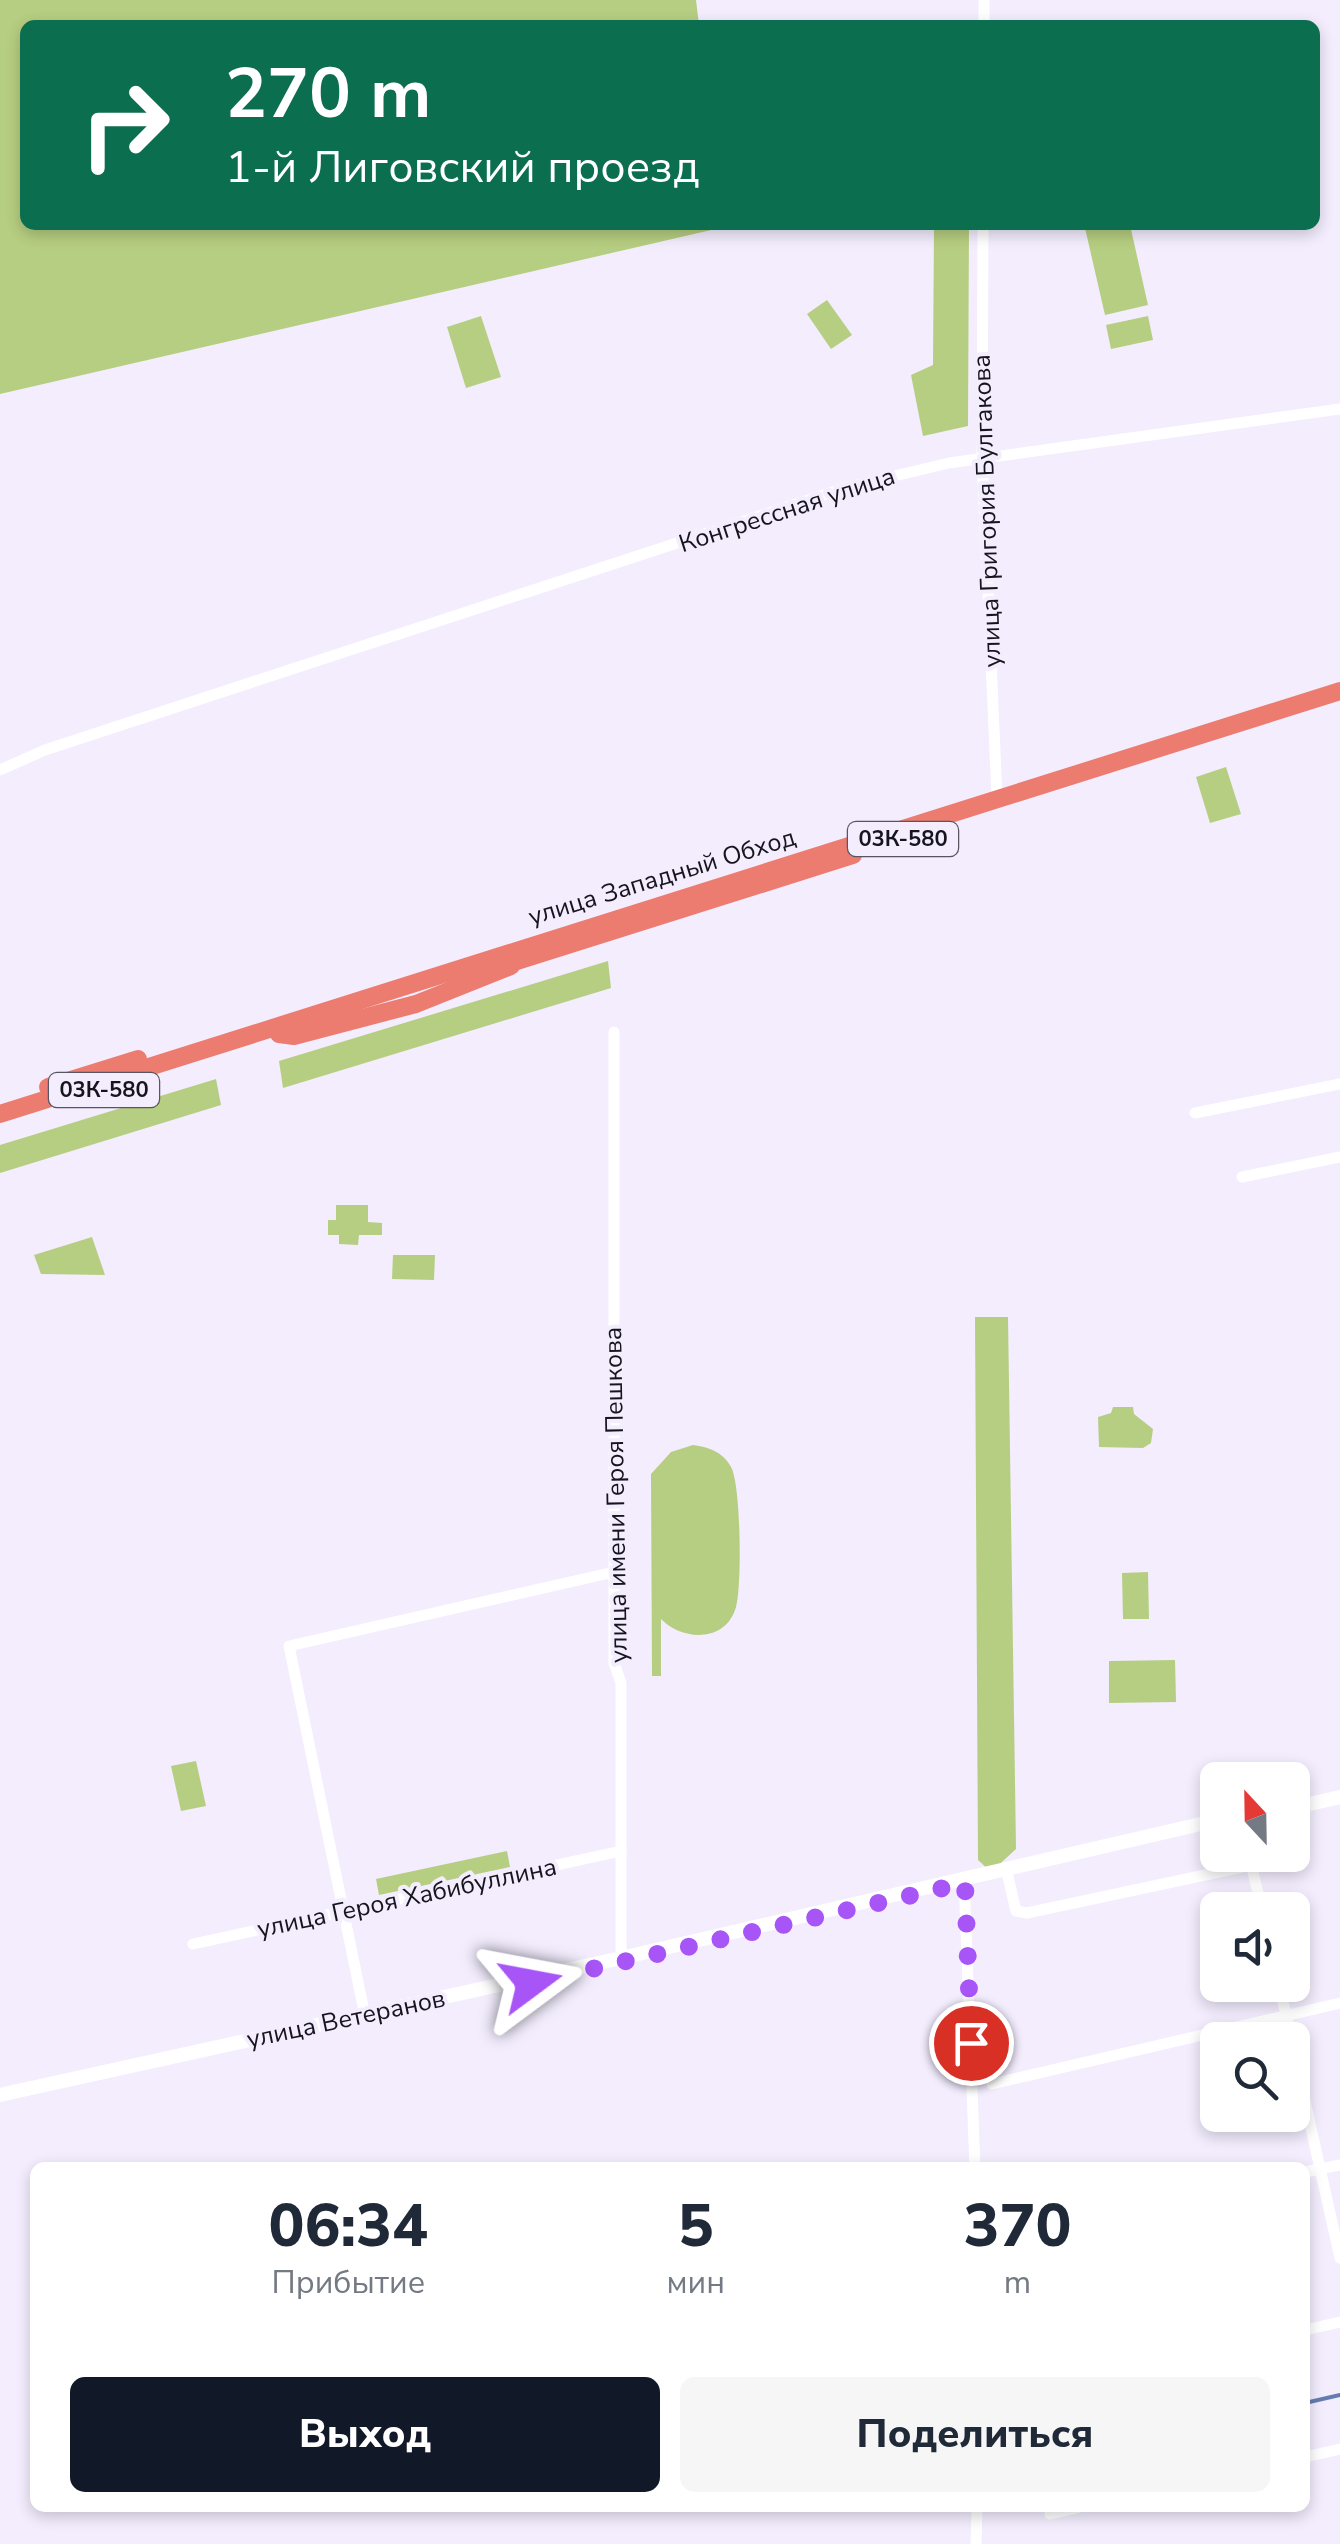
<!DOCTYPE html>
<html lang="ru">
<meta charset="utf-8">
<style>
:root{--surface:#fff;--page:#f6f6f7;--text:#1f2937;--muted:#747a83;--accent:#111827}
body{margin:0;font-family:"Nunito Sans",sans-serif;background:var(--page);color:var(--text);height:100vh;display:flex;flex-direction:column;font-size:38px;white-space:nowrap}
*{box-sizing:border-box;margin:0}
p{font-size:32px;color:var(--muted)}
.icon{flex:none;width:55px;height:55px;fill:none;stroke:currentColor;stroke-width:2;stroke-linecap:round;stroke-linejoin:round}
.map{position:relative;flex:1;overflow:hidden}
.drawer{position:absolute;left:30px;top:2162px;width:1280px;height:350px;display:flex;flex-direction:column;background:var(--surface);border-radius:15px;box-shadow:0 5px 15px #0003}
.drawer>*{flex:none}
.guide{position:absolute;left:20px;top:20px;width:1300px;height:210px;border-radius:15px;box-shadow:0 5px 15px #0003;background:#0b6e4f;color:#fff;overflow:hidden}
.needle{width:65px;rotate:338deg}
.tools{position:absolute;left:1200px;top:1762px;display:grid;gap:20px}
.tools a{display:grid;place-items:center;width:110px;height:110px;border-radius:15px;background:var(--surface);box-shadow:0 5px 15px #0003;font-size:50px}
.pin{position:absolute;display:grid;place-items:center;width:85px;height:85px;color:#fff;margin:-42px;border:5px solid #fff;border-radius:50%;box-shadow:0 2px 10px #0007}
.me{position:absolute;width:110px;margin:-55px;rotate:77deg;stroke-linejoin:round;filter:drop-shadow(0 0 8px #0008)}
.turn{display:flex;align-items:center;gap:35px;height:210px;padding:0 40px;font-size:45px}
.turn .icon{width:130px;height:130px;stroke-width:2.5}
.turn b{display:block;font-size:70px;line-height:85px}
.eta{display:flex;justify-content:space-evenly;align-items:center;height:170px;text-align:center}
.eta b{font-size:60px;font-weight:800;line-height:70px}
.cta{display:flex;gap:20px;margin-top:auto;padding:20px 40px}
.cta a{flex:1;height:115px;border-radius:15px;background:var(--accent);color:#fff;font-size:40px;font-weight:800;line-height:115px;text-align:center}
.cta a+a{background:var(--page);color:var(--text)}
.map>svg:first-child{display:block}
.green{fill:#b6ce81}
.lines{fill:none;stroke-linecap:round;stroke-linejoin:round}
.stream{stroke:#657cb0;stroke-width:4}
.minor{stroke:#fff;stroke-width:11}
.tertiary{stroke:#fff;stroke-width:14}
.trunk{stroke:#ec7c6f;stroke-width:18}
.route{stroke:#a855f7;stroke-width:18;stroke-dasharray:0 32.4}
.labels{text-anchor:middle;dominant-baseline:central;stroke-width:8;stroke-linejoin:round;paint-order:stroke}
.shield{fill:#f3edfe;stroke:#595560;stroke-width:2.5}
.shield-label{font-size:22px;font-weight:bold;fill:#17141d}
.street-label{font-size:25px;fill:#17141d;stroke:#f3edfe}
</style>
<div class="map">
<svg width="1340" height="2544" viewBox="0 0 1340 2544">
<rect width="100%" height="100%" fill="#f3edfe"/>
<g class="green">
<polygon points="0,0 696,0 699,25 25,25 25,225 720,228 0,394"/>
<polygon points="934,225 969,225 968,426 923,436 911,375 933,365"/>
<polygon points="1099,225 1130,225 1148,305 1105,315 1085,228"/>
<polygon points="827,300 852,335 831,349 807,314"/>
<polygon points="481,316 501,377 466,388 447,327"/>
<polygon points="1148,316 1153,340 1111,349 1106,325"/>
<polygon points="1226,767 1241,814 1210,823 1196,777"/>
<polygon points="608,961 611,988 283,1088 279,1061"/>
<polygon points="216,1079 221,1105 0,1173 0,1145"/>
<polygon points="336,1205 368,1205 368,1222 382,1223 382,1235 359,1235 358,1245 339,1244 339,1235 328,1235 328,1220 336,1220"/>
<polygon points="92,1237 105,1275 41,1274 34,1255"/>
<polygon points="393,1255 435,1255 434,1280 392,1279"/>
<polygon points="975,1317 1008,1317 1016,1849 991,1872 978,1860"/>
<polygon points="1113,1407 1133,1407 1134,1414 1153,1429 1151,1443 1143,1448 1099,1447 1098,1417 1111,1413"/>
<path d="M693 1445C709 1447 723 1452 731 1467 741 1484 742 1586 736 1607 726 1643 682 1641 661 1619V1676H652L651 1474 671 1452Z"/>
<polygon points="1148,1572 1149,1619 1123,1619 1122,1573"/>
<polygon points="1175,1660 1176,1702 1109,1703 1109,1661"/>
<polygon points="196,1761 206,1806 181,1811 171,1766"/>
<polygon points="507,1851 510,1867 379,1895 376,1879"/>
</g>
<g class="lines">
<polyline class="stream" points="1305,2403 1340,2395"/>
<g class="minor">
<polyline points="984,25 984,0"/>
<polyline points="983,225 982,458 997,797"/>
<polyline points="0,770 45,750 848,487 949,463 1340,409"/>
<polyline points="614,1032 614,1663 621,1683 621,1958"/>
<polyline points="1195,1113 1340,1084"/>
<polyline points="1242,1177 1340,1157"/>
<polyline points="1249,1855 1262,1910"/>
<polyline points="1006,1868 1016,1911 1027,1913 1252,1865"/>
<polyline points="964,1878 975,2168"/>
<polyline points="193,1944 621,1851"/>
<polyline points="1279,1985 1292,2040"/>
<polyline points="365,2016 289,1646 614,1572"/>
<polyline points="1292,2043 1340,2258"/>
<polyline points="992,2084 1340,2003"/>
<polyline points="1305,2172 1340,2165"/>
<polyline points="1305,2330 1340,2322"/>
<polyline points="1305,2457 1340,2449"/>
<polyline points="1050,2514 1077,2508"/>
<polyline points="976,2544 977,2508"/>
</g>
<g class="tertiary">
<polyline points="1292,1808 1340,1797"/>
<polyline points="0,2095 621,1958 1218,1820"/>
</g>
<g class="trunk">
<polyline points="501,966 853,855"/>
<polyline points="279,1034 294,1036 416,1004 511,966"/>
<polyline points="48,1087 138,1059"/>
<polyline points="0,1114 1340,691"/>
</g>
</g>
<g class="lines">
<polyline class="route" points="531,1983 965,1883 971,2043"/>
</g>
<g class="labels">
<g class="shield">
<rect x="848" y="822" width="110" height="34" rx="8"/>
<rect x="49" y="1073" width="110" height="34" rx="8"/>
</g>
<g class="shield-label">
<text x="903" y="839">03К-580</text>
<text x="104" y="1090">03К-580</text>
</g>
<g class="street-label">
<text transform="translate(787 510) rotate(-18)">Конгрессная улица</text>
<text transform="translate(987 511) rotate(-92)">улица Григория Булгакова</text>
<text transform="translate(662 877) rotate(-17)">улица Западный Обход</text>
<text transform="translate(616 1495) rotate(-91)">улица имени Героя Пешкова</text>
<text transform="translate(407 1898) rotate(-12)">улица Героя Хабибуллина</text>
<text transform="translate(346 2019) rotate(-12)">улица Ветеранов</text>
</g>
</g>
</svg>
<div class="tools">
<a><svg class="needle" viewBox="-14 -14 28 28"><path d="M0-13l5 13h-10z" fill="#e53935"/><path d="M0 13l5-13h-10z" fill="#747a83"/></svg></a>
<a><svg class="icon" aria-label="sound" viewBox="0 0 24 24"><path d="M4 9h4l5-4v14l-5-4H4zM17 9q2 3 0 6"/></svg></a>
<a><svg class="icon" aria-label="search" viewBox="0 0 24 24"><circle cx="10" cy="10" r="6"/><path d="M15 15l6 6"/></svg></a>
</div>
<div class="pin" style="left:971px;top:2043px;background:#d93025"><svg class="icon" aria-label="arrive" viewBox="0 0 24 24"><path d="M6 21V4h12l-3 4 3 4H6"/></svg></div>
<svg class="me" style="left:531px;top:1983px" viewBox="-20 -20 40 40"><path d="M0-17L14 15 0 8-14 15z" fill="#a855f7" stroke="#fff" stroke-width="4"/></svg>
<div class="guide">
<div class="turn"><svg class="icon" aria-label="right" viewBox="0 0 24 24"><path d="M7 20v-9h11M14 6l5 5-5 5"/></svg><div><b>270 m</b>1-й Лиговский проезд</div></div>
</div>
<section class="drawer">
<div class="eta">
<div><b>06:34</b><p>Прибытие</p></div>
<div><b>5</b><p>мин</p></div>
<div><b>370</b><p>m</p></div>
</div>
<div class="cta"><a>Выход</a><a>Поделиться</a></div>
</section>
</div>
